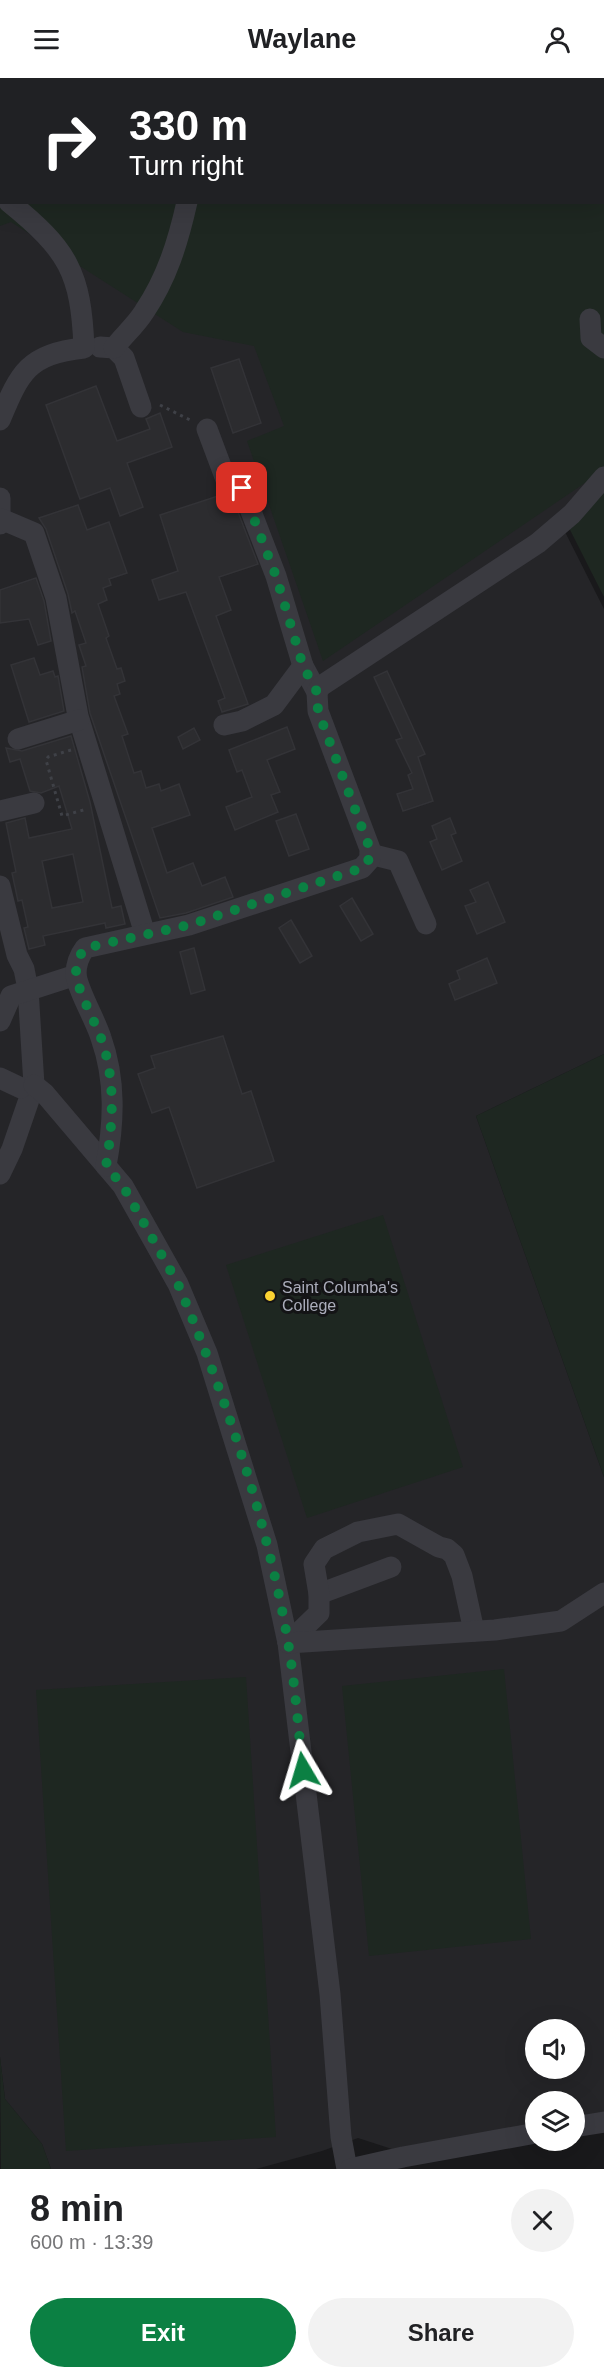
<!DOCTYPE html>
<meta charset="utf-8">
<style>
:root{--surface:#fff;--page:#f2f2f2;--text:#202124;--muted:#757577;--accent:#0b8043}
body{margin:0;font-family:Helvetica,sans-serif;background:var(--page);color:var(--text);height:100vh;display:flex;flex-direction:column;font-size:22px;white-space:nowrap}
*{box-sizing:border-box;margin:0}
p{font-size:20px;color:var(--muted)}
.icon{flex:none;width:33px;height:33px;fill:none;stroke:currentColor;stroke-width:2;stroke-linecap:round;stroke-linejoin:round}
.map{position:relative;height:2091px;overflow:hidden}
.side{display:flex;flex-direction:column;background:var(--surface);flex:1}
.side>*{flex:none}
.banner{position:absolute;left:0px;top:0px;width:604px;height:126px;box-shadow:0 6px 24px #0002;background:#202124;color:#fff;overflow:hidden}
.buttons{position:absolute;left:525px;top:1941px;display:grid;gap:12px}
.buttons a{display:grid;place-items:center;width:60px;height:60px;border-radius:50%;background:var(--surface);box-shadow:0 6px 24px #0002;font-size:30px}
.pin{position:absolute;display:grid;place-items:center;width:51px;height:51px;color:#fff;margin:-26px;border-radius:12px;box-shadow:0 3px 9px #0006}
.me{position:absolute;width:66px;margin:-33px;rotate:353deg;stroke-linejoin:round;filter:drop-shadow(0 0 4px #0008)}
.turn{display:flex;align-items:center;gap:21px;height:126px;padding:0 30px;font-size:27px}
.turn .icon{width:78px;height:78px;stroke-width:2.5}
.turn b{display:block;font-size:42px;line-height:51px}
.round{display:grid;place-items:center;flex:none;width:63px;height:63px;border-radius:32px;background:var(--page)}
.headline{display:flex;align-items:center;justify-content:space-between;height:102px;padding:0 30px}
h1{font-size:36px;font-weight:800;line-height:45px}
.cta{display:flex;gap:12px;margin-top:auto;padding:12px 30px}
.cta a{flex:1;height:69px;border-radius:36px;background:var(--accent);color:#fff;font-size:24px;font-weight:800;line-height:69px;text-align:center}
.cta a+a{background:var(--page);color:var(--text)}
header{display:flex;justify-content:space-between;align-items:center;height:78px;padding:0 30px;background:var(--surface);font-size:27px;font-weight:800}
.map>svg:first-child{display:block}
.built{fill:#252528;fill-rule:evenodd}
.green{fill:#1e2721;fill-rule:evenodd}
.building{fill:#2c2c2f;stroke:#333337;stroke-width:1.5;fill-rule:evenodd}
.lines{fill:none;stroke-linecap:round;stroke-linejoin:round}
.path{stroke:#3f4147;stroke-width:3;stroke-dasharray:3 4.5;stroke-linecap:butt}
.minor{stroke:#3a3a40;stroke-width:21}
.route{stroke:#0b8043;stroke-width:10;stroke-dasharray:0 18}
.poi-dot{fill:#fad232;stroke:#141416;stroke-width:2}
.labels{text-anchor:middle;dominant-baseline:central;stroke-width:6;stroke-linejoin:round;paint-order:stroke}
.poi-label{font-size:16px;fill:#abadbb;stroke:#141416;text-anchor:start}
</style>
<header><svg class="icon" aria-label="menu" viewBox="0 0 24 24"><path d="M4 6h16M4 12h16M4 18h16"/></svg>Waylane<svg class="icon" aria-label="person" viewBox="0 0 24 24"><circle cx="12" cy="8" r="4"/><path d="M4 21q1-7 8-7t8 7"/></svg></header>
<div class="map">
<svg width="604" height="2091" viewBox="0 0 604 2091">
<rect width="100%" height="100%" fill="#19191b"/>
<path class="built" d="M0 0H604V425L561 446 604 531V976L476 1038 604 1399V2037L575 2042 574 2024H536L535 2048 392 2071 358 2060 322 2073 256 2091H51L42 2066 5 2021 0 1979ZM2 2H603V124H2ZM536 1952H574V1990H536Z"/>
<g class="green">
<path d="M0 0H604V392L323 583 247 363 284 348 254 268 183 254 11 144 0 148ZM2 2H603V124H2Z"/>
<polygon points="604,399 604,519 566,444"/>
<polygon points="604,976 604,1399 476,1038"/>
<polygon points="383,1137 463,1389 307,1440 226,1187"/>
<polygon points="504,1591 531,1861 369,1878 342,1608"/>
<polygon points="246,1599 276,2059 66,2073 36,1612"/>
<polygon points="0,1979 5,2021 42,2066 51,2091 1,2091"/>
</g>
<g class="building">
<polygon points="239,281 261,345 233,355 211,290"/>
<polygon points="96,308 117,363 150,351 146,341 160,335 172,369 127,385 143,429 120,438 110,410 80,421 46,327"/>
<polygon points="221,417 233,421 258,486 219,499 231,532 216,538 248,626 222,634 218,623 225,620 186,514 159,522 152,502 178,493 160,437"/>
<polygon points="78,427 87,452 109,444 127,495 109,501 111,507 103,510 107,522 98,526 109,558 106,560 117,591 121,590 125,603 117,606 120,616 114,618 128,656 122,658 134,695 141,693 146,710 159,706 161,713 179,706 190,737 152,750 167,795 193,785 202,808 225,799 233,819 186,835 160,840 90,635 82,589 86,588 79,567 86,565 75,533 72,535 68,516 46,451 39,440"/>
<polygon points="36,500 44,523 51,563 38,567 29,541 0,545 0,512"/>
<polygon points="34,580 40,597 53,593 55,599 58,598 64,633 29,644 11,587"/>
<polygon points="387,593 425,676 418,679 433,723 403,733 397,716 413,711 408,697 412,695 396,662 402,660 374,599"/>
<polygon points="287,649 295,671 267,682 280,714 271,717 278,734 235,752 226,729 252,719 242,692 237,694 229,672"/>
<polygon points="194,650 200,662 183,671 178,659"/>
<path d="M71 658 90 724 112 830 121 828 125 846 106 850 105 845 43 858 45 867 29 871 24 850 28 849 22 822 18 823 12 795 16 794 6 745 25 740 29 760 72 751 59 708 41 715 30 713 20 681 10 684 6 670 22 673ZM73 776 83 824 52 830 42 783Z"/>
<polygon points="296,736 309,771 289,778 276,743"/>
<polygon points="450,740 456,755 451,757 462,783 442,792 430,764 437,761 432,748"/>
<polygon points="488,804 505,844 477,856 465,828 476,824 470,812"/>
<polygon points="352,820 373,856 361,863 340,828"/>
<polygon points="291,842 312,878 300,885 279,850"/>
<polygon points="194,870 205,912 191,916 180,874"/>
<polygon points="487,880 497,905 455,922 449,906 460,901 457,893"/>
<polygon points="223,958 242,1016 251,1013 274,1083 197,1110 169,1029 152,1035 138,996 155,990 151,978"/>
</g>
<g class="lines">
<g class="path">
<polyline points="160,327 192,343"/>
<polyline points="71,672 48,679 46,682 62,738 87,731"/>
</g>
<g class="minor">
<polyline points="210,2 211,0"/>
<polyline points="590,241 591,260 604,270"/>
<polyline points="100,269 114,270 124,280 141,329"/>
<path d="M114 270C123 258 136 247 144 234 167 200 178 164 187 124"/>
<path d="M0 342C20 294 28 276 84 270 81 194 68 172 9 124"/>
<polyline points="207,351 228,407 242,410 276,498 303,588 317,614"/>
<polyline points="0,420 0,446"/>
<polyline points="1,441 34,455 56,520 78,638 145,856"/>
<polyline points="224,647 242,643 274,627 303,588"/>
<polyline points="18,661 79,642"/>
<polyline points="0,733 34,725"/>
<polyline points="370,776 398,783 426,846"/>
<polyline points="0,808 17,877 24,891 28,911 34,1007 12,1071 0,1096"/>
<polyline points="0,943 11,918 76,897"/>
<polyline points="0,1000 21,1010"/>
<polyline points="34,1007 45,1016 123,1108 178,1206 207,1275 267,1467 288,1565 330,1916 341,2059 347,2091"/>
<path d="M106 1088C114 1045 116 1002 101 960 96 943 77 911 76 896 76 885 79 878 85 870L189 847 362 790 370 781V771L318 633 317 614 321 608 538 465 572 436 604 399"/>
<polyline points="319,1516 391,1489"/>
<polyline points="288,1565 319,1535 319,1516 314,1486 324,1471 358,1454 398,1446 439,1469 447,1471 454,1477 462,1498 474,1553"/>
<polyline points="288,1565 495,1552 561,1543 604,1515"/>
<polyline points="574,2049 604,2044"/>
<polyline points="350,2091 403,2079 536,2055"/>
</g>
</g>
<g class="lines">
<path class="route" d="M242 410 276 498 303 588 317 614 318 633 370 771V780L362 790 189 847 85 870C79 878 76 885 76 896 77 911 95 944 101 960 116 1002 113 1045 106 1088L123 1108 178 1206C226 1319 267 1443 288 1564 295 1606 298 1649 303 1692"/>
</g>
<circle class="poi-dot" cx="270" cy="1218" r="6"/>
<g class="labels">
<g class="poi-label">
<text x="282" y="1209">Saint Columba's<tspan x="282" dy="18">College</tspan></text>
</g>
</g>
</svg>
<div class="buttons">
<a><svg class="icon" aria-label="sound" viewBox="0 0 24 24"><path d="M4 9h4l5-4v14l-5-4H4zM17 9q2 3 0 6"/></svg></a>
<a><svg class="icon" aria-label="layers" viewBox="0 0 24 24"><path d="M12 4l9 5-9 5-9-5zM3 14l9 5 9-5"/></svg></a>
</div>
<div class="pin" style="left:242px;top:410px;background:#d93025"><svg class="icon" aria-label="arrive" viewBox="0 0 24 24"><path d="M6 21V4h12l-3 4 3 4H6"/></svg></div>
<svg class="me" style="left:303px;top:1692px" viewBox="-20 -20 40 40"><path d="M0-17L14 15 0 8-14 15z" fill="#0b8043" stroke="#fff" stroke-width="4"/></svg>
<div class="banner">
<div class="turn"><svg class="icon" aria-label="right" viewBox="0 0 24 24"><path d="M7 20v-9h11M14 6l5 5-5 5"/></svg><div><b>330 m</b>Turn right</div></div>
</div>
</div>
<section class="side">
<div class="headline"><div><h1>8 min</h1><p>600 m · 13:39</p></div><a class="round"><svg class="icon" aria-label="close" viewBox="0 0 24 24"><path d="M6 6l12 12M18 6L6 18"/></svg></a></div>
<div class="cta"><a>Exit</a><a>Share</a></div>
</section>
